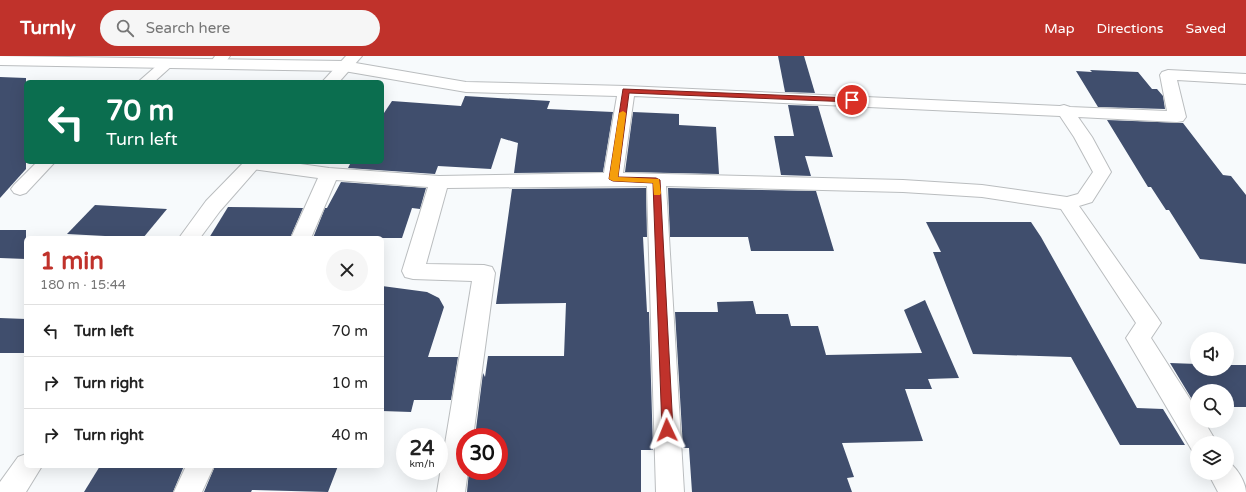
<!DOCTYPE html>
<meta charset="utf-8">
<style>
:root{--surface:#fff;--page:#f6f6f6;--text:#222;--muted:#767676;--line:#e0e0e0;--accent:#c0322b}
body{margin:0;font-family:"Varela Round",sans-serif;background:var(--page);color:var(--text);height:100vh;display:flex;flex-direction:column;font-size:15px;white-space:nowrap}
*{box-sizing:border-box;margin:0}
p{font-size:13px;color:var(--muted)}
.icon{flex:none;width:22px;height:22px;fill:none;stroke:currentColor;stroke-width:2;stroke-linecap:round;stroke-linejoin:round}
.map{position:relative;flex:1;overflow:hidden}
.details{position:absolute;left:24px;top:180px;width:360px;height:232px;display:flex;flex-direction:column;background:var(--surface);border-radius:6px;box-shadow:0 4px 16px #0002}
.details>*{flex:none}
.top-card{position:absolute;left:24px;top:24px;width:360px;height:84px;border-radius:6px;box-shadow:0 4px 16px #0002;background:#0b6e4f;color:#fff;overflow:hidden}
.fabs{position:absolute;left:1190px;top:276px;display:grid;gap:8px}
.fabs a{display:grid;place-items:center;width:44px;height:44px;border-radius:50%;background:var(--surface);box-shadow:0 4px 16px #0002;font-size:20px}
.speed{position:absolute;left:396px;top:372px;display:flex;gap:8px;font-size:20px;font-weight:700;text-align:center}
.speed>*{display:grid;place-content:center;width:52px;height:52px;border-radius:50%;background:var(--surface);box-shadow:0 4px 16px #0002;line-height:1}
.speed small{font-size:10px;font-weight:400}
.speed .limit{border:6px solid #d22;background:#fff;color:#111}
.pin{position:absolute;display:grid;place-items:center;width:34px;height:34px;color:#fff;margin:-17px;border:2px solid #fff;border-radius:50%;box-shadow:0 1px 4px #0007}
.me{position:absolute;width:44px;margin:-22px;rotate:358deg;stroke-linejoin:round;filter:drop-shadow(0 0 3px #0008)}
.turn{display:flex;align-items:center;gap:14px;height:84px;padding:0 16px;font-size:18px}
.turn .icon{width:52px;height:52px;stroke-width:2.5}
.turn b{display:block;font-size:28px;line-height:34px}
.round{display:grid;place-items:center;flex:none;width:42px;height:42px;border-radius:21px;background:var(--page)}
.overview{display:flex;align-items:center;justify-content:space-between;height:68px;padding:0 16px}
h1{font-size:24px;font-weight:700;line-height:30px;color:var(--accent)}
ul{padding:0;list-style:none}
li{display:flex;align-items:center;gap:12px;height:52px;padding:0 16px;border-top:1px solid var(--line)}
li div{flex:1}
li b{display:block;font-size:15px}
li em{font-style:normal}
header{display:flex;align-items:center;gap:24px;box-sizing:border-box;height:56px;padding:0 20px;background:var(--accent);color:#fff}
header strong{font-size:19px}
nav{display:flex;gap:22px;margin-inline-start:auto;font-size:14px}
.search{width:280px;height:36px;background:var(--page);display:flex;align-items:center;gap:10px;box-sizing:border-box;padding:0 14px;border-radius:22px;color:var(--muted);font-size:15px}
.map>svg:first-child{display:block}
.building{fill:#404e6d}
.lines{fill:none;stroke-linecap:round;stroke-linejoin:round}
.lane-casing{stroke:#babdbf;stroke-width:2}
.street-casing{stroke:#babdbf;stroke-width:2}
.secondary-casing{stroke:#babdbf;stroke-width:2}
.lane{fill:#fff;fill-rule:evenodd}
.street{fill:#fff;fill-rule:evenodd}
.secondary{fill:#fff;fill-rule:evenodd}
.route{fill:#c0322b;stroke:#7d201c}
.slow{fill:#f59e0b}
</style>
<header>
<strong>Turnly</strong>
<div class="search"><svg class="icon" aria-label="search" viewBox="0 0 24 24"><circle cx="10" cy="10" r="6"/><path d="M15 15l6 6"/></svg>Search here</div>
<nav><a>Map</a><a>Directions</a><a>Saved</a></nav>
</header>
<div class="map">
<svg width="1246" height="436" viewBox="0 0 1246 436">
<rect width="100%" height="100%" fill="#f7fafc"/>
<g class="building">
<polygon points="778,0 804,0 815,37 785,36"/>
<polygon points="1090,14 1138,16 1152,33 1157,33 1163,40 1165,53 1098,51 1076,15 1092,16"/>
<polygon points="0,21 26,22 26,113 0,142"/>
<polygon points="465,40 550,45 547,53 613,56 603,116 514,117 518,87 501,82 491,113 438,110 435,118 348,112 351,106 382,106 382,60 392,45 461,50"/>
<polygon points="788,49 818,50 833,101 805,100 811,120 781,119 774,80 794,80"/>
<polygon points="633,56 679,58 679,69 716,71 719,118 625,116"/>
<polygon points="1107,64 1183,67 1223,119 1231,120 1246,139 1246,208 1200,203 1169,154 1166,154 1151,131 1148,131"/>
<polygon points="341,126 426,132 420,153 412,152 402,182 313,182 325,152 327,152"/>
<polygon points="646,132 647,181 643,181 647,256 649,256 653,394 641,394 641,436 467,436 469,415 499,415 499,381 475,381 483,317 485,321 488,300 564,300 566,247 496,248 512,133"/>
<polygon points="668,132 816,135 834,195 751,195 748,181 670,181"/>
<polygon points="95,149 167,153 143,182 67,178"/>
<polygon points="228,151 303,152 290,182 209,182"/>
<polygon points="926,166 1031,166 1041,181 1137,352 1163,353 1185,389 1120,389 1071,301 973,298 933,196 941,196"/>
<polygon points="0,174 26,174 26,203 0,202"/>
<polygon points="382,230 427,236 439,242 444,251 428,301 458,301 451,344 414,344 411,356 382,355"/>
<polygon points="925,244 959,322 928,323 932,333 905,333 923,385 842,387 854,421 847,422 852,436 692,436 689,392 683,392 675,256 718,256 717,246 753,245 756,258 788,258 791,270 818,270 826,299 922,297 904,254"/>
<polygon points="0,262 26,263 26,297 0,297"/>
<polygon points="1170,307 1197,308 1197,313 1227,313 1227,309 1246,309 1246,351 1227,351 1227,335 1197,335 1196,350"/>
<polygon points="100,410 184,410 173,436 84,436"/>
<polygon points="215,410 338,410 328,436 252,434 251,436 204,436"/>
</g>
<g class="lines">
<defs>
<g id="lane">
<path d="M215 0H230C225 7 221 12 212 10L210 7Z"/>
<polygon points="167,4 172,5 174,8 154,26 138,26 162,5"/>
<polygon points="37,106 55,106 26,137 20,139 14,137 11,133 14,129"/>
</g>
<g id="street">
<path d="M0 0 344 5 466 26 626 30 1060 50 1064 49 1070 51 1167 55 1160 19 1162 16 1168 14 1246 18V28L1177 24 1186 61 1183 65 1177 66 1078 61 1092 81 1111 116 1092 146 1079 150 1157 261 1161 267 1151 282 1197 354V365H1204L1217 387H1197V397L1193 396 1126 282 1136 267 1061 153 982 141 903 136 666 130 684 436H656L647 130 447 132 426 208 484 209 492 211 495 217 473 381H465V415H468L465 436H437L472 225 413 223 405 221 402 215 428 131 336 124 311 182H291L318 122 253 113 246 111 244 107 286 106 329 112 439 120 604 117 617 40 466 36 344 15 0 9ZM634 40 1060 60 1074 81 1093 116 1078 138 1067 141 982 129 903 124 623 117Z"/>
<path d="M1227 406C1236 409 1246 427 1246 436H1218L1208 417H1227Z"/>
<polygon points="186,410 214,410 202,436 174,436"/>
</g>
<g id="secondary">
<polygon points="346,0 362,0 339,26 322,26"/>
<polygon points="244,106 263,106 220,155 200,182 179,182 206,145"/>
<polygon points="26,398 26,410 42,410 26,436 0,436 0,426 18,401"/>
</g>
</defs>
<use href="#lane" class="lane-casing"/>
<use href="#street" class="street-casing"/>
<use href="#secondary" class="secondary-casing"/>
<use href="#lane" class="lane"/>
<use href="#street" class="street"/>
<use href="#secondary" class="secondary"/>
</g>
<polygon class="route" points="623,33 852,42 856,44 852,46 629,37 618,121 656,122 660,124 673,374 671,377 667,379 663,377 662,374 653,127 613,125 609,123"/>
<polygon class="slow" points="623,55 626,57 618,121 659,123 661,137 660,139 654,139 653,127 613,125 609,123 619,57"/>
</svg>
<div class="fabs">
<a><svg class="icon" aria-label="sound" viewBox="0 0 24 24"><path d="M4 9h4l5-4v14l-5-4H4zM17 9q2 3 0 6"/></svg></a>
<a><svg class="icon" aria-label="search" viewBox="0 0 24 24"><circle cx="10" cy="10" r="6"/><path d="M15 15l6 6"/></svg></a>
<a><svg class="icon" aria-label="layers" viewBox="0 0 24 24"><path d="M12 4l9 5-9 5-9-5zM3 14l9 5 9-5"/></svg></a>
</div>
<div class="speed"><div>24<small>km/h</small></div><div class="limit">30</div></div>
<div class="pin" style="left:852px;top:44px;background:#d93025"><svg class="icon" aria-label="arrive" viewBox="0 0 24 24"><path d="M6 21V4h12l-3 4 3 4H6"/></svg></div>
<svg class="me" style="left:667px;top:374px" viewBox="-20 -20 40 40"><path d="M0-17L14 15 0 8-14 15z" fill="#c0322b" stroke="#fff" stroke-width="4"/></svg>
<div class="top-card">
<div class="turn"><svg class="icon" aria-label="left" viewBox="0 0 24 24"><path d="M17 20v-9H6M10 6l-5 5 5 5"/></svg><div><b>70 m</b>Turn left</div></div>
</div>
<section class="details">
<div class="overview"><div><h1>1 min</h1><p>180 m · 15:44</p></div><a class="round"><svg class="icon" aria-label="close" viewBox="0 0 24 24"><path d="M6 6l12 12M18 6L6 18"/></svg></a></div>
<ul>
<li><svg class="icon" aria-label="left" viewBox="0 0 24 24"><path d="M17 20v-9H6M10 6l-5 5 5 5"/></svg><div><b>Turn left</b></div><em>70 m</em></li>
<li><svg class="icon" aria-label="right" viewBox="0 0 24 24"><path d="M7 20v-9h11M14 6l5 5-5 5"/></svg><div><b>Turn right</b></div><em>10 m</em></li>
<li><svg class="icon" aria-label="right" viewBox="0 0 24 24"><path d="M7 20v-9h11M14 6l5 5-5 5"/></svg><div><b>Turn right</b></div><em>40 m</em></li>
</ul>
</section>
</div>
